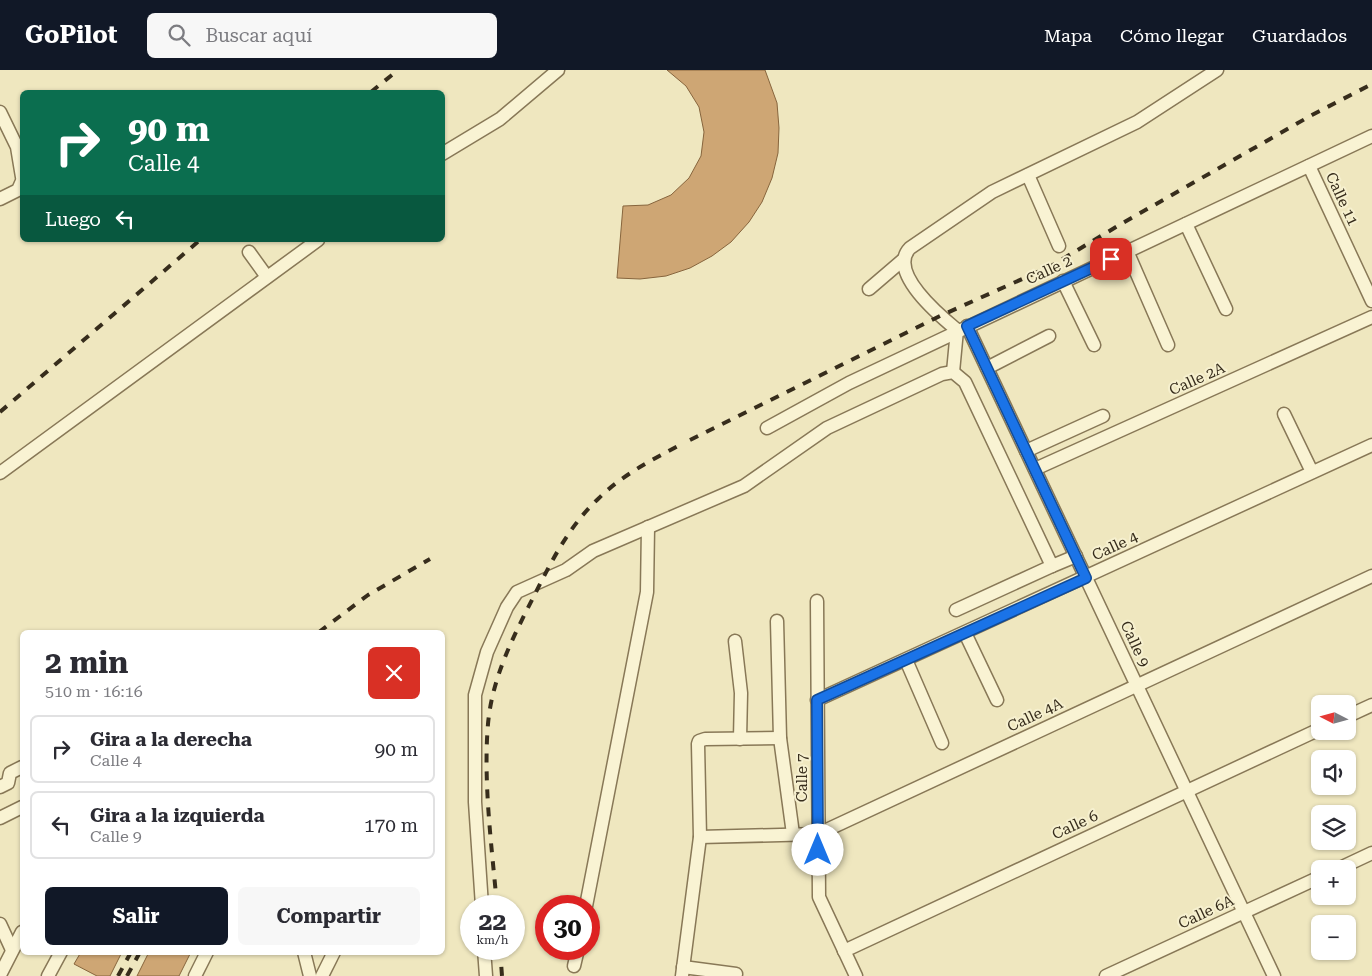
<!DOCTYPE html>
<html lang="es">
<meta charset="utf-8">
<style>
:root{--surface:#fff;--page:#f7f7f7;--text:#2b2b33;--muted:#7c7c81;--line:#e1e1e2;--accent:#111827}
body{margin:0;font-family:"Roboto Serif",serif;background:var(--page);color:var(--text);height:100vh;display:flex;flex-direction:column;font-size:19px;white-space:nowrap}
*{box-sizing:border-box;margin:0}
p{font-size:16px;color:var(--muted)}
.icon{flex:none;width:28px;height:28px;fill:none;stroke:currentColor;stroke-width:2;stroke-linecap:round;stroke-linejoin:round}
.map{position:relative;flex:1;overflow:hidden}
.sheet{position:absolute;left:20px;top:560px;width:425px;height:325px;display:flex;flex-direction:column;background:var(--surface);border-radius:8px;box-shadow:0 1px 4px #0004}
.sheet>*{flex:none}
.guide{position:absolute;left:20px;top:20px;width:425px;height:152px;border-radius:8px;box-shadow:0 1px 4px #0004;background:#0b6e4f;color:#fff;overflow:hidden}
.needle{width:32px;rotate:276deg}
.buttons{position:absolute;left:1311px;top:625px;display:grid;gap:10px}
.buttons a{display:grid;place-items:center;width:45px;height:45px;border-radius:8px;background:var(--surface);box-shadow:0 1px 4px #0004;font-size:25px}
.speed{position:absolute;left:460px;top:825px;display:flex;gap:10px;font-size:25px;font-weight:700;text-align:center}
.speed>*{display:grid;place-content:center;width:65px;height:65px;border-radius:50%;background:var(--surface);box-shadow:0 1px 4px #0004;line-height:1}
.speed small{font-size:12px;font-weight:400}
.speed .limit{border:8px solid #d22;background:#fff;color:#111}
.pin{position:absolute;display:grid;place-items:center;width:42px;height:42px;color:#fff;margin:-21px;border-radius:10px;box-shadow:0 2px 8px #0006}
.me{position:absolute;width:55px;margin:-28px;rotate:0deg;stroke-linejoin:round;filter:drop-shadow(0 0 4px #0008)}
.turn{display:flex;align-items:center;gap:18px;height:105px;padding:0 25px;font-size:22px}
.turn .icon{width:65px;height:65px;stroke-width:2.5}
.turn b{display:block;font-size:35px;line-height:42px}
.then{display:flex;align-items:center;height:48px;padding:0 25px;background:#0003;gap:10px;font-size:19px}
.round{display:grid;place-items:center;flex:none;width:52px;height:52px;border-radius:8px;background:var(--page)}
.overview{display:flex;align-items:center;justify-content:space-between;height:85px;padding:0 25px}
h1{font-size:30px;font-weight:700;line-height:38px}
.button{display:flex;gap:10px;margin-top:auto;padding:10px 25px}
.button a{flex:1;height:58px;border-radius:8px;background:var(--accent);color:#fff;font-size:20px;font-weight:700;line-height:58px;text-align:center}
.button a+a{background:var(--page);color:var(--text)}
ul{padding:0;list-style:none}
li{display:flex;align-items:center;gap:15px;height:68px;margin:0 10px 8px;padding:0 15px;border:2px solid var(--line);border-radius:8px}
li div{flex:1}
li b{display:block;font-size:19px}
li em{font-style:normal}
header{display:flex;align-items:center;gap:30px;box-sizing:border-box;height:70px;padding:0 25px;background:var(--accent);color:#fff}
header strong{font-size:24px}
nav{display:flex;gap:28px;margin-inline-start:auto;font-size:18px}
.search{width:350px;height:45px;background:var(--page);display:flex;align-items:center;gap:12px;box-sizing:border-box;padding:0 18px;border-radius:8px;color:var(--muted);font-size:19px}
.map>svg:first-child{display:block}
.building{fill:#cea674;stroke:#87653d}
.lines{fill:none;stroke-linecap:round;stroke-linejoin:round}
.minor-casing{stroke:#887857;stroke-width:15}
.minor{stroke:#f9f3d3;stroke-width:12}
.rail{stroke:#372d1c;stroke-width:4;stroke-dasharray:9 9;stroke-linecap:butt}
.route-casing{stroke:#114b97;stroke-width:12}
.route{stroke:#1a73e8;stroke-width:9}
.labels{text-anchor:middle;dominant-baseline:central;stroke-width:4;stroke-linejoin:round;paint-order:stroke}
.street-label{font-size:15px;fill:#372d1c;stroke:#f6f0cf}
</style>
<header>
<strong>GoPilot</strong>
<div class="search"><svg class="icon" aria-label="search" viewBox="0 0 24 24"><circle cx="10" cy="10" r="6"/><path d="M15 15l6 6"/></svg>Buscar aquí</div>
<nav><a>Mapa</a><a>Cómo llegar</a><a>Guardados</a></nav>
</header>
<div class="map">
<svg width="1372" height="906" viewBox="0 0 1372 906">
<rect width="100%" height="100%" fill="#efe7bf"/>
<g class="building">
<polygon points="667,0 765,0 777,33 779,58 778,83 772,108 762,132 749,152 731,172 712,186 690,198 666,206 640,209 617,208 623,136 648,135 671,125 689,108 701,86 704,62 699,37 686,16"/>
<polygon points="81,882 122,882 110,906 97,906 74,894"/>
<polygon points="149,882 191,882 179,906 137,906"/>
</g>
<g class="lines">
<defs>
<g id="minor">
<polyline points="0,42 17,77 22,107"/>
<polyline points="442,84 500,49 558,0"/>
<polyline points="1309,96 1372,231"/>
<polyline points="1028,105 1059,176"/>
<polyline points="0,129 18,120 22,111"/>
<polyline points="1186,154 1226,239"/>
<polyline points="1127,181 1168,275"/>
<polyline points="249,182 267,207"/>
<polyline points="1063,211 1094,275"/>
<polyline points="869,219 904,189"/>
<polyline points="967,256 1274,906"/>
<path d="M957 260C940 246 887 202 910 178L992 122 1137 52 1217 0"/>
<polyline points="987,298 1049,266"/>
<polyline points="953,302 957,260"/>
<polyline points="1284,344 1312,402"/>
<polyline points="767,358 849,313 1372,66"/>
<polyline points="1026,381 1103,346"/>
<polyline points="1035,399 1372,247"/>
<polyline points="0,403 318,170"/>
<polyline points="1052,496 1076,486"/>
<polyline points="817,531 819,827 856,906"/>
<polyline points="777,551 780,668 793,764"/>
<polyline points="965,563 997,630"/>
<polyline points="735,571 741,623 740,669"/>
<polyline points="906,590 942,673"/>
<polyline points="817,630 1372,375"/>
<polyline points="1348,646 1372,635"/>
<polyline points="0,717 8,713 10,703 22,697"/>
<polyline points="0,748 22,737"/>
<polyline points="700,767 818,764 1372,506"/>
<polyline points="1338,799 1372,783"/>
<polyline points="482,836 475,732 475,625 487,582 507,537 517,522 566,500 593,481 744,416 827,358 942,304 953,302 965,312 1052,496 956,540"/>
<polyline points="586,836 647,522 648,457"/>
<polyline points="0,854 12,880"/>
<polyline points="484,879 486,906"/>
<polyline points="844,881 1320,659"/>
<polyline points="304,882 310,906"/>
<polyline points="574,896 578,879"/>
<polyline points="683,897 736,904"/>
<polyline points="0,905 22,862"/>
<polyline points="48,906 61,882"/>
<polyline points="195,906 207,882"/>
<polyline points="322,906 334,882"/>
<polyline points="682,906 700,767 698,674 699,671 705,669 780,668"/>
<polyline points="1106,906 1320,807"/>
</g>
</defs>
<use href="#minor" class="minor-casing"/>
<use href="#minor" class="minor"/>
<g class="rail">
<polyline points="371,22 398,0"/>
<polyline points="0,342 200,170"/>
<polyline points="690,370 940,246 1051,196 1121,154 1312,45 1372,14"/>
<polyline points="319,562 368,525 430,489"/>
<path d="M497 836C492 778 483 713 488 654 492 608 513 567 534 526 551 492 569 456 598 429 622 405 650 391 680 375"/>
<polyline points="500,879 502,906"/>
<polyline points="118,906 131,882"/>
<polyline points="127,906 140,882"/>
</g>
</g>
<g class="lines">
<defs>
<polyline id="route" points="818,780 817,630 1086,508 967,256 1111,189"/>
</defs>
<use href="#route" class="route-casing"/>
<use href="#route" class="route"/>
</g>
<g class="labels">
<g class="street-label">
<text transform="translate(1342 129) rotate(65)">Calle 11</text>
<text transform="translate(1049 200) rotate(-25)">Calle 2</text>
<text transform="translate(1197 309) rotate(-24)">Calle 2A</text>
<text transform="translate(1115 476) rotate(-25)">Calle 4</text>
<text transform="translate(1135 574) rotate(65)">Calle 9</text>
<text transform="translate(1035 645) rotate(-25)">Calle 4A</text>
<text transform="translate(802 708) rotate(-90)">Calle 7</text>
<text transform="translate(1075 755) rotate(-25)">Calle 6</text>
<text transform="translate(1206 842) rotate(-25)">Calle 6A</text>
</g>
</g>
</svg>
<div class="buttons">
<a><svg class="needle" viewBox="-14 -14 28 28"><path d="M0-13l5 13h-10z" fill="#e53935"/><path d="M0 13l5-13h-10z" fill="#7c7c81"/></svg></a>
<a><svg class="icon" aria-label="sound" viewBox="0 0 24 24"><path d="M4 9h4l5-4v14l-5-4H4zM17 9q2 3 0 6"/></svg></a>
<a><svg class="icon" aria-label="layers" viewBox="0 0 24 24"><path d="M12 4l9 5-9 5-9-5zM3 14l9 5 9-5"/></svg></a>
<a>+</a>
<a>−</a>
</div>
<div class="speed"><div>22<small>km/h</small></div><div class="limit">30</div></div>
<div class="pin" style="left:1111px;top:189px;background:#d93025"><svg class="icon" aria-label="arrive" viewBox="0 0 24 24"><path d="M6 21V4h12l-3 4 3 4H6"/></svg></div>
<svg class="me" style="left:818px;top:780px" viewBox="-20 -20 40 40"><circle r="19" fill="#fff"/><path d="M0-13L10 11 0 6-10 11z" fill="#1a73e8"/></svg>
<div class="guide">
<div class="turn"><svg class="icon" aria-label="right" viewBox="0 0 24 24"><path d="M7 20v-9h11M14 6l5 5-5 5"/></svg><div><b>90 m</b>Calle 4</div></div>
<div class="then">Luego<svg class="icon" aria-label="left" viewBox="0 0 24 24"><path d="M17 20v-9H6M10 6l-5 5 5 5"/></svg></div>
</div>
<section class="sheet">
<div class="overview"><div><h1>2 min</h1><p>510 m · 16:16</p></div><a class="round" style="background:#d93025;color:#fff"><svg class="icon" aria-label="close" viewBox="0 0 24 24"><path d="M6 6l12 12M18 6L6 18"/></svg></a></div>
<ul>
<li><svg class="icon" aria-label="right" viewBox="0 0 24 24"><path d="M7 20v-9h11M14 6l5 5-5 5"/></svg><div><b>Gira a la derecha</b><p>Calle 4</p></div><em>90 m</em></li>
<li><svg class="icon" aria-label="left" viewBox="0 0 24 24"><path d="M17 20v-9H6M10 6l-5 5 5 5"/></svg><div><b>Gira a la izquierda</b><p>Calle 9</p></div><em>170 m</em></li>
</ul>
<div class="button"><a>Salir</a><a>Compartir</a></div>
</section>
</div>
